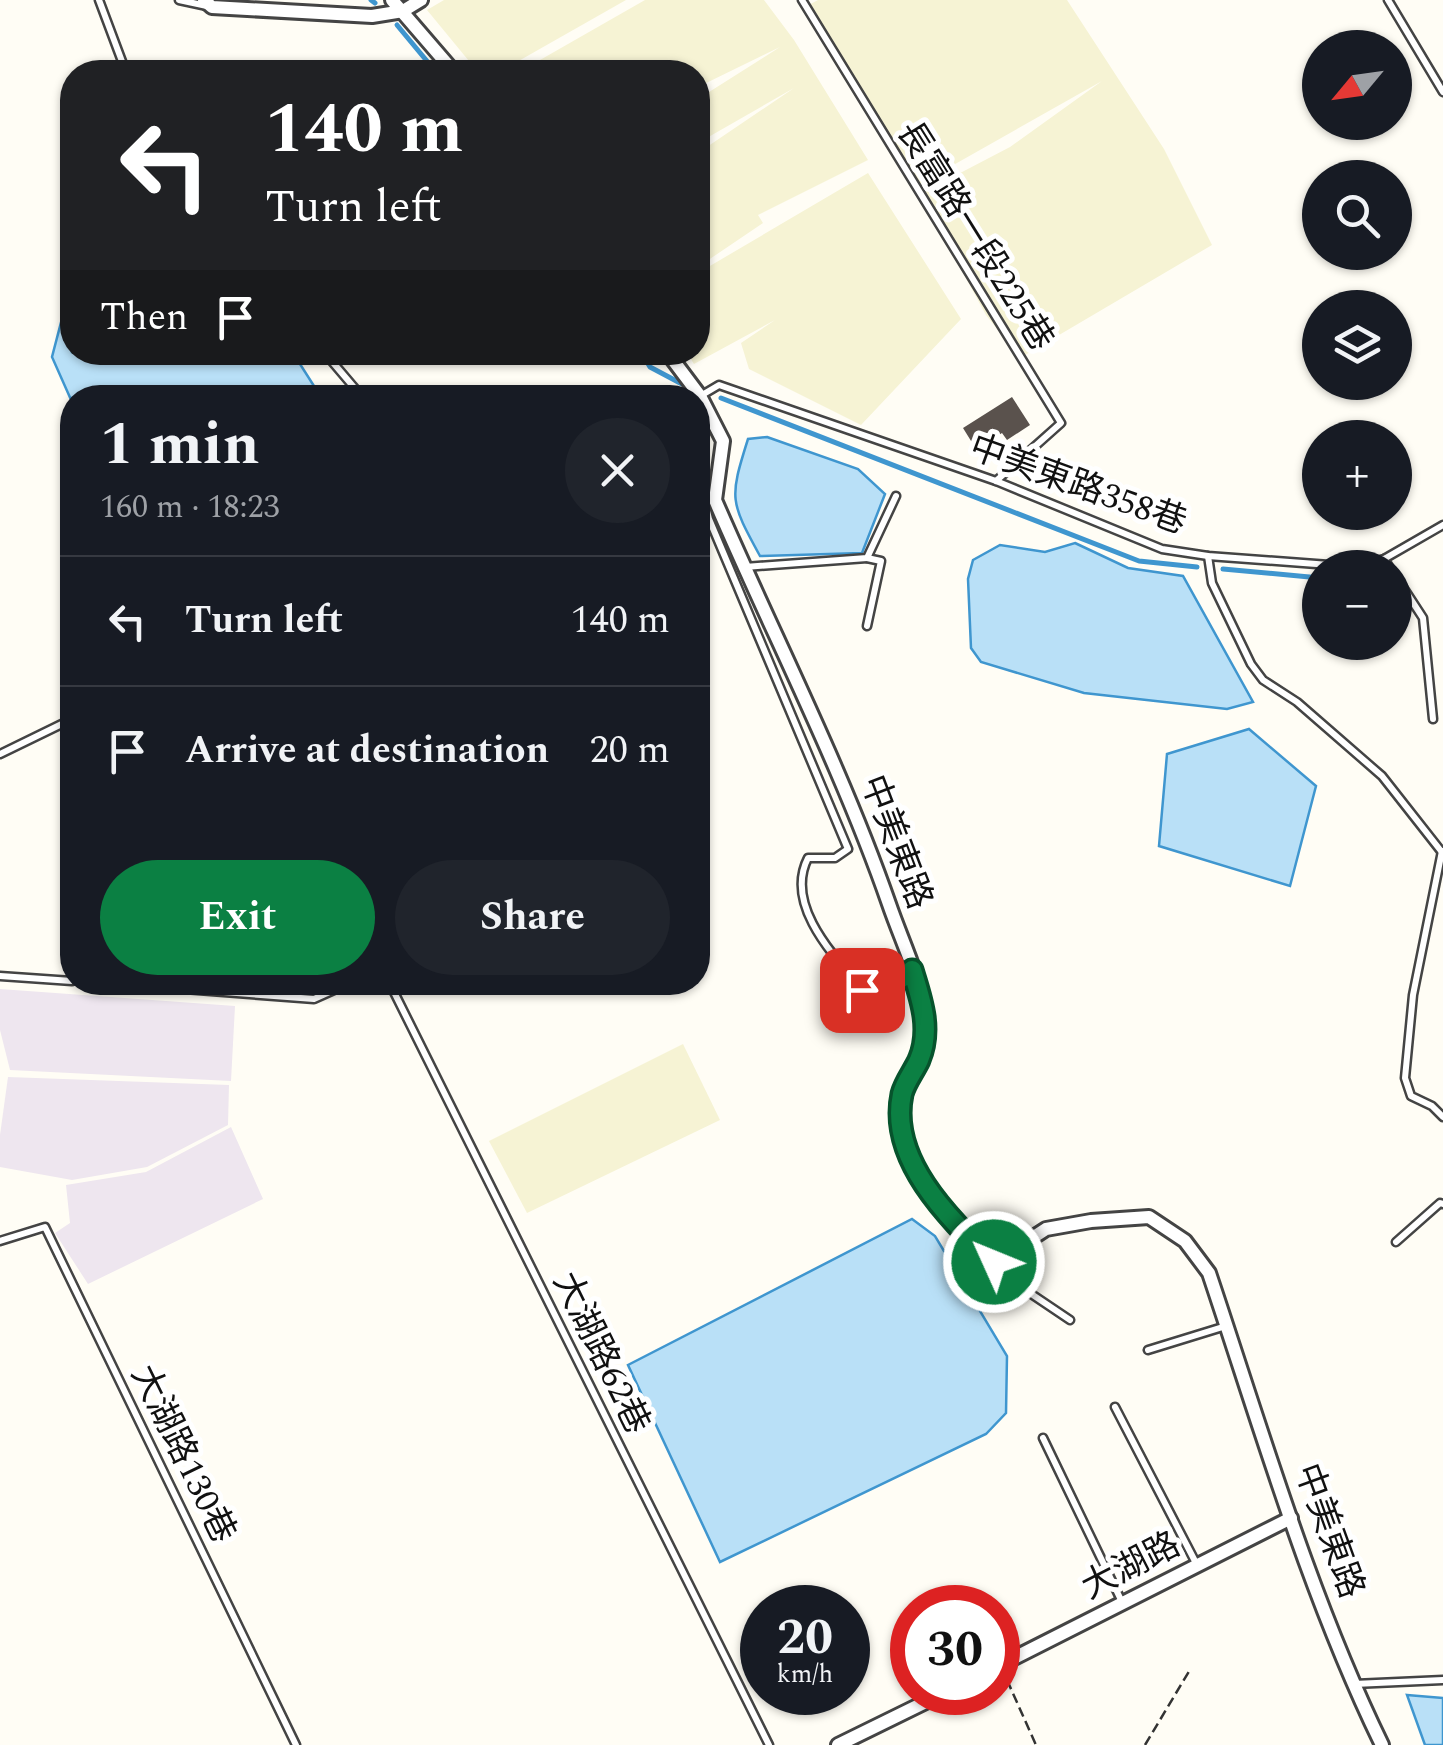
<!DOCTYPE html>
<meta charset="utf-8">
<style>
:root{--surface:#171b24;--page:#20242c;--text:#f1f3f6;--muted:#9ea1a6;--line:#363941;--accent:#0b8043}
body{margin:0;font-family:Spectral,"Noto Sans TC",serif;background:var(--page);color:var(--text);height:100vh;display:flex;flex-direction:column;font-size:38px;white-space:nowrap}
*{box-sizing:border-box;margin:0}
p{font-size:32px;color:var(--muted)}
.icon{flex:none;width:55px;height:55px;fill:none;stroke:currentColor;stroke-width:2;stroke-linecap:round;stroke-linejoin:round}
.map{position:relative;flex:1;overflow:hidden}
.side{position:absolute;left:60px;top:385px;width:650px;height:610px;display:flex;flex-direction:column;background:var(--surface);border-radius:40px;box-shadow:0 2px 8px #0004}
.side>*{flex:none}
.guide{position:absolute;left:60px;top:60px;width:650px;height:305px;border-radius:40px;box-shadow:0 2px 8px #0004;background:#202124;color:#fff;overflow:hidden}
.needle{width:65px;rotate:241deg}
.controls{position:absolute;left:1302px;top:30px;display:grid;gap:20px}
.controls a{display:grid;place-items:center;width:110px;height:110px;border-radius:50%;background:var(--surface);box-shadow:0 2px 8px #0004;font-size:50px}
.speed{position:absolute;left:740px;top:1585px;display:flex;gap:20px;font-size:50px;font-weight:700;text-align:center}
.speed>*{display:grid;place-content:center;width:130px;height:130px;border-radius:50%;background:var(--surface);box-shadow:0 2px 8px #0004;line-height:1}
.speed small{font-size:25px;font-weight:400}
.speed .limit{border:15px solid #d22;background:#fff;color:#111}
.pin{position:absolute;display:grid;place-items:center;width:85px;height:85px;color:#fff;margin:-42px;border-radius:20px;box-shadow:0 5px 15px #0006}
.me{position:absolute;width:110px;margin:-55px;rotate:314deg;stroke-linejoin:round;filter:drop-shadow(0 0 8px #0008)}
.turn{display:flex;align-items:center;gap:35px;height:210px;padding:0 40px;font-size:45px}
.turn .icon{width:130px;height:130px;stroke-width:2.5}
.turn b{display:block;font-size:70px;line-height:85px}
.then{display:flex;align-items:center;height:95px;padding:0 40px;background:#0003;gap:20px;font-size:38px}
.round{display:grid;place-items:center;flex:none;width:105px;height:105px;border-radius:52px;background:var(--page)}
.summary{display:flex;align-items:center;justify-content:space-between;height:170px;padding:0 40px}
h1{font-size:60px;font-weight:700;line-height:75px}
.cta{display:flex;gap:20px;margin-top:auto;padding:20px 40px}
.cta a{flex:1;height:115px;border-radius:60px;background:var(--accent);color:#fff;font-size:40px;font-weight:700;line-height:115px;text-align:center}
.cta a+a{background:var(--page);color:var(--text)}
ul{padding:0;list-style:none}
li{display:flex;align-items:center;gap:30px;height:130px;padding:0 40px;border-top:2px solid var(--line)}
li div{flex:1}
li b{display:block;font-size:38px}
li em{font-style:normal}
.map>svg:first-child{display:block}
.industrial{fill:#eee6ef}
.farmland{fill:#f6f3d4}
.water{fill:#b9e0f7;stroke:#3f96cf;stroke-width:2.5}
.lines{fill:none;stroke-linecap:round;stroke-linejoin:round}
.stream{stroke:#3f96cf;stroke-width:5}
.building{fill:#5a524d}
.service-casing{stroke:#444;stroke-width:11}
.minor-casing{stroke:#444;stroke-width:18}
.path{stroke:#333;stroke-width:2.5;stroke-dasharray:10 5;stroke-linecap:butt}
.service{stroke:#fff;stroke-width:6}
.minor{stroke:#fff;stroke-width:12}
.route-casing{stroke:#07532c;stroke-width:25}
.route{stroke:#0b8043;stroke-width:18}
.labels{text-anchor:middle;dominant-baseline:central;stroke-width:10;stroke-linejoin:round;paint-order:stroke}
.street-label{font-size:35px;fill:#111;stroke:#fff}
</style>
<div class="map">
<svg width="1443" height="1745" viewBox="0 0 1443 1745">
<rect width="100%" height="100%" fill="#fffdf5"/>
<g class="industrial">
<polygon points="0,989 235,1006 231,1081 10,1070 0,1030"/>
<polygon points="8,1077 229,1085 228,1125 147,1167 72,1180 0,1167 0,1135"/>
<polygon points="231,1127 263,1199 88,1284 55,1233 70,1223 66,1185 146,1172"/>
</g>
<g class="farmland">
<polygon points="444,0 626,0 499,72 478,72 427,10"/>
<polygon points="645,0 764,0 794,40 868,160 758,215 763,223 698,267 698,153 794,88 698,143 698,99 780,47 698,87 698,72 519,72"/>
<polygon points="818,0 1067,0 1164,149 1212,245 1020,358 986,315 920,194 1010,147 1102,81 918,185 805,7"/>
<polygon points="868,173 961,319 861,425 749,369 741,343 775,320 694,364 687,353 698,352 698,273"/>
<polygon points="683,1044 720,1120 527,1213 489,1141"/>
</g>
<g class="water">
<polygon points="72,303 72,352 293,353 321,397 72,398 72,402 52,357 64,311"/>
<path d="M767 437 858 469 885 494 862 553 760 556C730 501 729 499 748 439Z"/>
<polygon points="1075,543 1128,568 1183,576 1253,702 1227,709 1084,693 981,662 971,648 968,579 973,560 1000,545 1045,552"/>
<polygon points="1249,729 1316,786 1290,886 1159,846 1167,754"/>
<polygon points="912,1219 935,1236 1007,1356 1006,1413 986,1434 720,1562 628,1365"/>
<polygon points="1407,1695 1443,1698 1443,1745 1425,1745"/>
</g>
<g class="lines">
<g class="stream">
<polyline points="371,0 375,3"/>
<polyline points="397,25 436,72"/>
<polyline points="641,352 650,367 682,384"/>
<polyline points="721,398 1139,561 1197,567"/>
<polyline points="1371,568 1374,566"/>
<polyline points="1223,569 1320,578"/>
</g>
</g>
<polygon class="building" points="1012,397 1030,425 1007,440 1002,433 976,449 963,428"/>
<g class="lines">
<defs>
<g id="service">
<polyline points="99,0 126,72"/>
<polyline points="179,0 207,6"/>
<polyline points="802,0 1061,423 996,481"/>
<polyline points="1388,0 1443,92"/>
<polyline points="324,352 363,398"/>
<polyline points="702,395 719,385 996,481 1162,549 1208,556 1356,567 1384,559 1443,525"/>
<path d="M698 475 709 519 848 849 835 858H808C784 905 834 956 863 990 882 987 897 984 911 969"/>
<polyline points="1208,556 1212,583 1251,664 1263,680 1297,702 1382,776 1441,851"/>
<polyline points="1384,559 1390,568"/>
<polyline points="745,567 867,558 896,496"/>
<polyline points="1395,575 1423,618 1433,719"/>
<polyline points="867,626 881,561 867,558"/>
<polyline points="0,754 72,719"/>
<polyline points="1442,851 1413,995 1405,1078 1411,1096 1432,1106 1443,1117"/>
<polyline points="0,976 72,981"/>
<polyline points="93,982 314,999 352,982"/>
<polyline points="389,982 769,1745"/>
<polyline points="0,1241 45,1227 296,1745"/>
<polyline points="1396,1242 1440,1203 1443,1204"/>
<polyline points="996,1264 1015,1283 1070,1320"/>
<polyline points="1148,1350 1226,1326"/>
<polyline points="1115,1407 1197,1565"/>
<polyline points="1043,1438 1122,1602"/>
<polyline points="1354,1684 1443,1680"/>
</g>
<g id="minor">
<polyline points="204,0 212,7 372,16 403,11 421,0"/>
<polyline points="392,0 454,72"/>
<path d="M667 352 700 396 723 441 715 500C773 635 841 766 889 904 901 939 919 976 925 1012 932 1055 890 1092 900 1128 915 1183 955 1224 994 1263L1046 1229 1091 1221 1149 1217 1185 1241 1209 1273C1262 1431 1309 1595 1382 1745"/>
<polyline points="998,1666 1291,1518"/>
<polyline points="838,1745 946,1692"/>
</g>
</defs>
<use href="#service" class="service-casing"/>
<use href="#minor" class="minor-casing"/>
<g class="path">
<polyline points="1007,1680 1036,1745"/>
<polyline points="1145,1745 1191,1668"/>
</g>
<use href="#service" class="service"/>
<use href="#minor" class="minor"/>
</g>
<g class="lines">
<defs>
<path id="route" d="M862 990C882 987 897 984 912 970 921 999 932 1029 919 1060 914 1071 905 1082 902 1094 888 1161 951 1220 994 1262"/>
</defs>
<use href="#route" class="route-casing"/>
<use href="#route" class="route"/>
</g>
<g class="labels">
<g class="street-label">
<text transform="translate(975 236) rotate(58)">長富路一段225巷</text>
<text transform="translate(1078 485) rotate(20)">中美東路358巷</text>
<text transform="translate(896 842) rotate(69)">中美東路</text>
<text transform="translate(601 1353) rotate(64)">大湖路62巷</text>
<text transform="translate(183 1454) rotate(64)">大湖路130巷</text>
<text transform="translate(1329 1531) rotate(70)">中美東路</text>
<text transform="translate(1131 1566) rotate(-27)">大湖路</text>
</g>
</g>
</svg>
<div class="controls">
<a><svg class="needle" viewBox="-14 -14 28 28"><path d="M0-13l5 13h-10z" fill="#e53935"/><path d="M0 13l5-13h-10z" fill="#9ea1a6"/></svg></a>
<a><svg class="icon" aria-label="search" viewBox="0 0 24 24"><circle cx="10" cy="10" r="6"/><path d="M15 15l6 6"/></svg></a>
<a><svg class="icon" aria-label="layers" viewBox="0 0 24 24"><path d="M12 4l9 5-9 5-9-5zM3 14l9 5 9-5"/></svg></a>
<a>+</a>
<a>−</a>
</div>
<div class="speed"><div>20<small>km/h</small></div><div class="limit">30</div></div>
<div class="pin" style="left:862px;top:990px;background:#d93025"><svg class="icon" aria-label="arrive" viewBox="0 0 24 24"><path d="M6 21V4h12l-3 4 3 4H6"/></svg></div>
<svg class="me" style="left:994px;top:1262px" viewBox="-20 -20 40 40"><circle r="17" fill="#0b8043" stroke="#fff" stroke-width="3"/><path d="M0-11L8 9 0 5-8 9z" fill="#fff"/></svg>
<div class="guide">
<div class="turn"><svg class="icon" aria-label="left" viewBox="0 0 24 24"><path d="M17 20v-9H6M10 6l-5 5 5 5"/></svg><div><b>140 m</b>Turn left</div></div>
<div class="then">Then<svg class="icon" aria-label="arrive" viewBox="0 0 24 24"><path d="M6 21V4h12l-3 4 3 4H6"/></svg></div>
</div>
<section class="side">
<div class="summary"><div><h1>1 min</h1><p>160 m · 18:23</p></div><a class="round"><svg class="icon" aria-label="close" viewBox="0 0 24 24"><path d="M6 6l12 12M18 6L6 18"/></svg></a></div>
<ul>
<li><svg class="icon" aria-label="left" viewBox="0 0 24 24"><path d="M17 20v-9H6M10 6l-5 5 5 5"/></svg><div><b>Turn left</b></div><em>140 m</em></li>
<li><svg class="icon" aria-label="arrive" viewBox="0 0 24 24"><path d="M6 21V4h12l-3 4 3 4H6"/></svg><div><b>Arrive at destination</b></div><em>20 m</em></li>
</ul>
<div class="cta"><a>Exit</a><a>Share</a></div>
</section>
</div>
